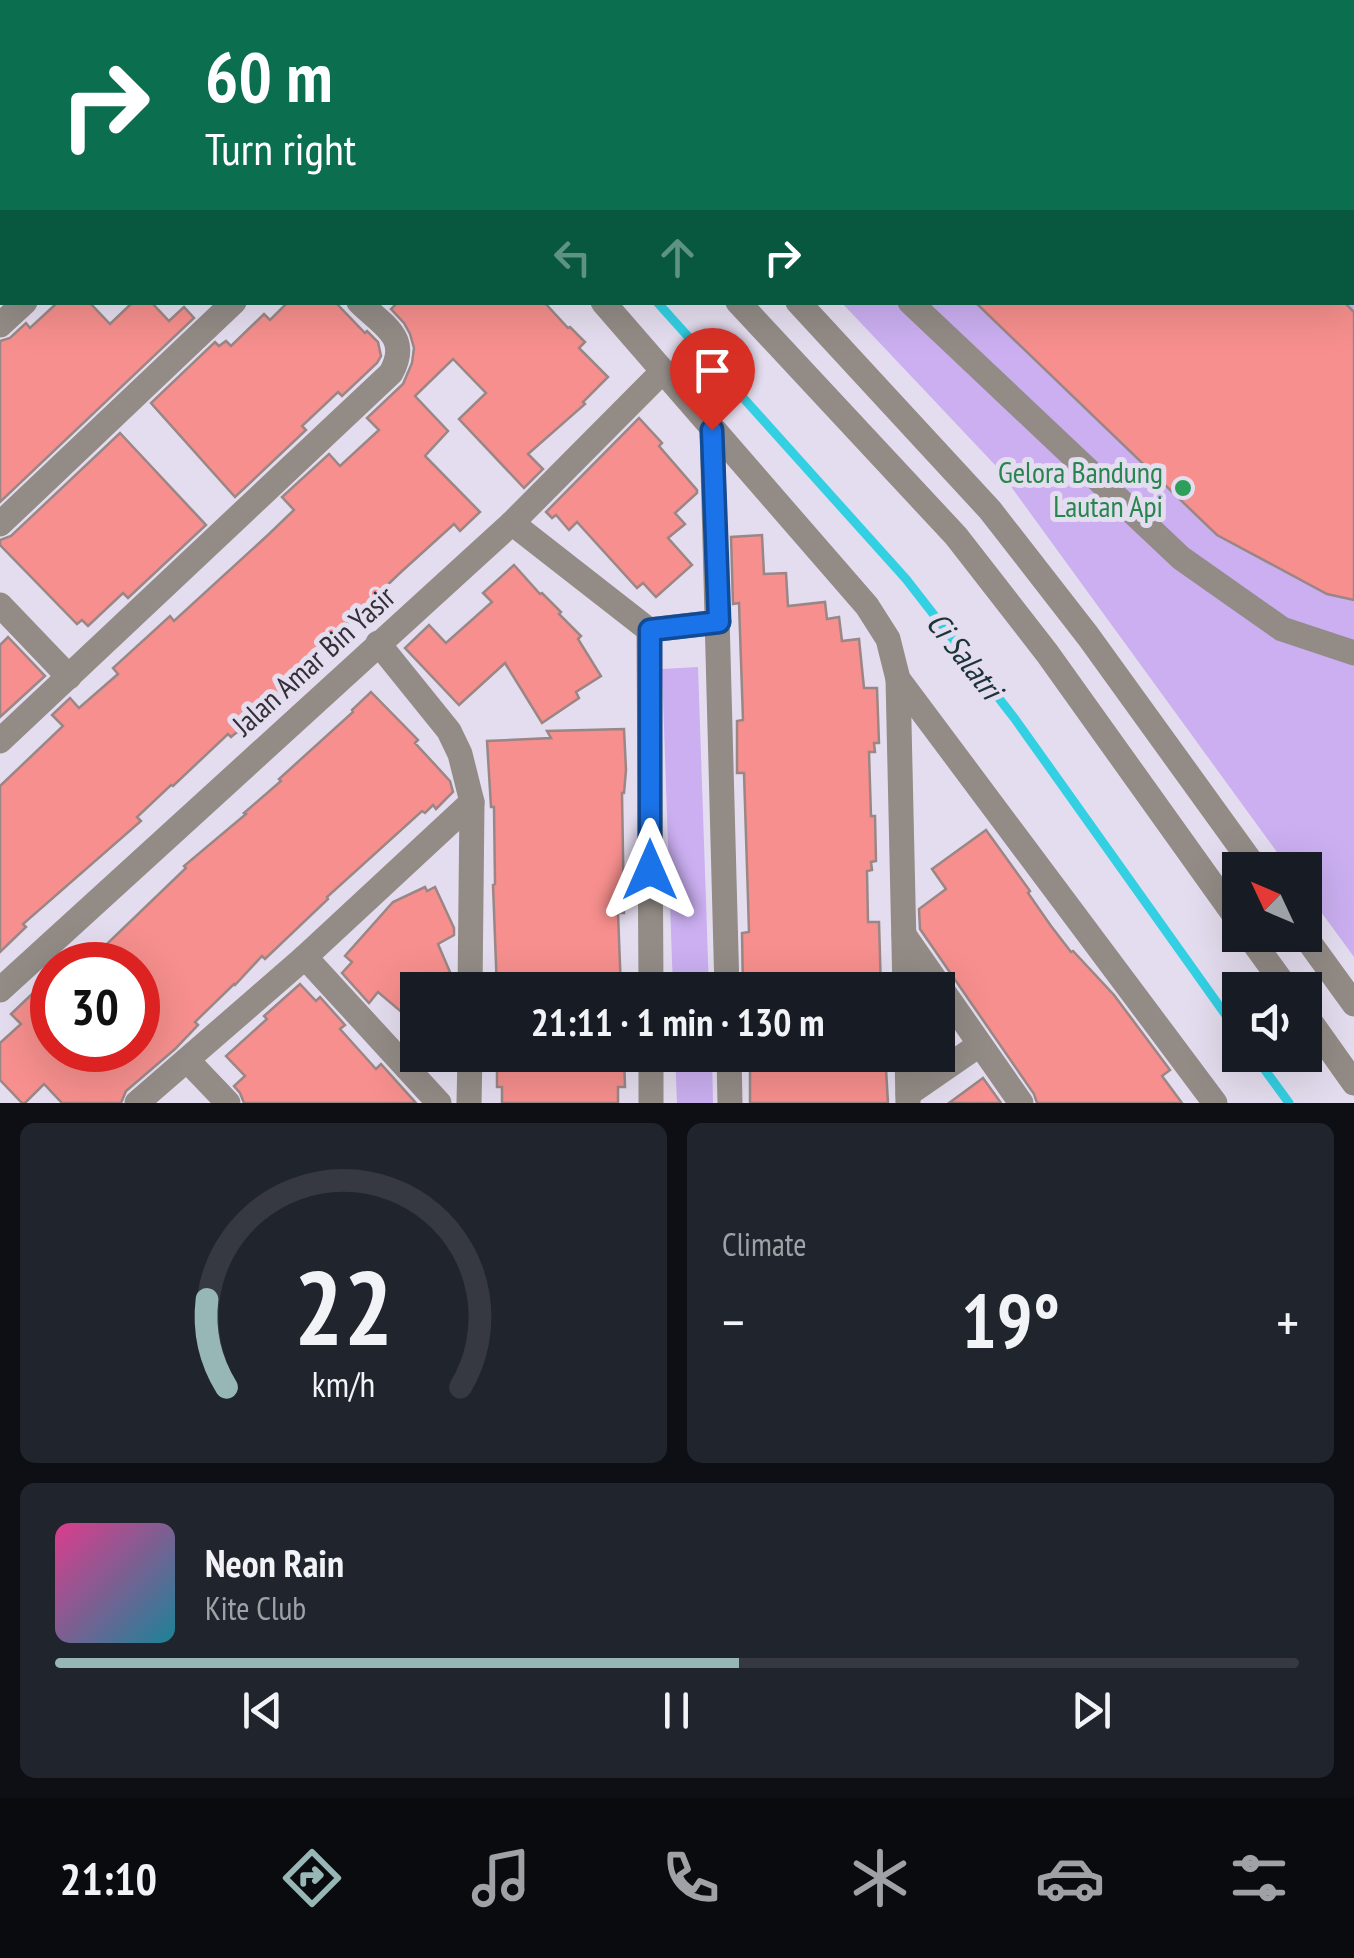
<!DOCTYPE html>
<html lang="en">
<head>
<meta charset="utf-8">
<style>
	:root { --surface:#171b24; --page:#20242c; --text:#f1f3f6; --muted:#9ea1a6; --line:#363941; --accent:#96b7b5 }
	body { margin:0; font-family:"PT Sans Narrow",sans-serif; background:var(--page); color:var(--text); height:100vh; display:flex; flex-direction:column; font-size:38px; white-space:nowrap }
	* { box-sizing:border-box; margin:0 }
	p { font-size:32px; color:var(--muted) }
	.icon { flex:none; width:55px; height:55px; fill:none; stroke:currentColor; stroke-width:2; stroke-linecap:round; stroke-linejoin:round }
	.map { position:relative; height:1103px; overflow:hidden }
	.side { display:flex; flex-direction:column; gap:20px; padding:20px; background:#0d0f14; flex:1 }
	.side>* { flex:none }
	.top-card { position:absolute; left:0px; top:0px; width:1355px; height:305px; box-shadow:0 10px 40px #0002; background:#0b6e4f; color:#fff; overflow:hidden }
	.needle { width:65px; rotate:314deg }
	.tools { position:absolute; left:1222px; top:852px; display:grid; gap:20px }
	.tools a { display:grid; place-items:center; width:100px; height:100px; border-radius:0px; background:var(--surface); box-shadow:0 10px 40px #0002; font-size:50px }
	.speed { position:absolute; left:30px; top:942px; display:flex; gap:20px; font-size:50px; font-weight:700; text-align:center }
	.speed>* { display:grid; place-content:center; width:130px; height:130px; border-radius:50%; background:var(--surface); box-shadow:0 10px 40px #0002; line-height:1 }
	.speed .limit { border:15px solid #d22; background:#fff; color:#111 }
	.pin { position:absolute; display:grid; place-items:center; width:85px; height:85px; color:#fff; margin:-102px -42px; border-radius:50% 50% 50% 0; rotate:-45deg; box-shadow:0 0 10px #0007 }
	.pin .icon { rotate:45deg }
	.me { position:absolute; width:110px; margin:-55px; rotate:0deg; stroke-linejoin:round; filter:drop-shadow(0 0 8px #0008) }
	.turn { display:flex; align-items:center; gap:35px; height:210px; padding:0 40px; font-size:45px }
	.turn .icon { width:130px; height:130px; stroke-width:2.5 }
	.turn b { display:block; font-size:70px; line-height:85px }
	.lanes { display:flex; align-items:center; height:95px; padding:0 40px; background:#0003; justify-content:center; gap:50px; direction:ltr }
	.lanes .off { opacity:.35 }
	.big { font-size:75px; font-weight:800; line-height:1.1 }
	.side .card { flex:1; display:flex; flex-direction:column; justify-content:center; gap:15px; min-width:0; padding:0 35px; border-radius:15px; background:var(--page) }
	.side .dial { align-items:center; gap:0 }
	.dial svg { height:260px; overflow:visible; fill:none; stroke:var(--line); stroke-width:7; stroke-linecap:round; text-anchor:middle }
	.dial text { fill:var(--text); stroke:none }
	.song { display:flex; align-items:center; gap:30px }
	.cover { width:120px; height:120px; border-radius:15px; background:linear-gradient(135deg,hsl(330 70% 55%),hsl(190 70% 35%)) }
	.played { height:10px; border-radius:5px; background:linear-gradient(90deg,var(--accent) 55%,var(--line) 55%) }
	.keys { display:flex; justify-content:space-around; direction:ltr }
	.heat { display:flex; justify-content:space-between; align-items:center; font-size:55px; direction:ltr }
	.side .tiles { flex:1; display:grid; gap:20px; grid-template-columns:1fr 1fr }
	.card:last-child { grid-column:span 2 }
	.trip { position:absolute; left:400px; top:972px; width:555px; height:100px; border-radius:0px; background:var(--surface); box-shadow:0 10px 40px #0002; font-weight:800; line-height:100px; text-align:center }
	.tabs { display:flex; height:160px; justify-content:space-around; align-items:center; background:#090b0e; color:var(--muted) }
	.tabs .icon { width:70px; height:70px }
	.tabs .current { color:var(--accent) }
	.tabs b { font-size:45px; color:var(--text) }
	.map>svg:first-child { display:block }
	.green { fill:#cbaff1 }
	.lines { fill:none; stroke-linecap:round; stroke-linejoin:round }
	.stream { stroke:#33cfe3; stroke-width:9 }
	.building { fill:#f68f8d; stroke:#9a8685; stroke-width:2.5 }
	.minor { stroke:#928b86; stroke-width:25 }
	.route-casing { stroke:#114b97; stroke-width:25 }
	.route { stroke:#1a73e8; stroke-width:18 }
	.leisure-dot { fill:#2e9e5b; stroke:#e4ddef; stroke-width:4 }
	.labels { text-anchor:middle; dominant-baseline:central; stroke-width:10; stroke-linejoin:round; paint-order:stroke }
	.leisure-label { font-size:30px; fill:#27864d; stroke:#e4ddef; text-anchor:end }
	.street-label { font-size:30px; fill:#322f36; stroke:#e4ddef }
	.water-label { font-size:32px; font-style:italic; fill:#1b3437; stroke:#e4ddef }
</style>
</head>
<body>
<div class="map">
<svg width="1354" height="1103" viewBox="0 0 1354 1103">
	<rect width="100%" height="100%" fill="#e4ddef"/>
	<!-- green -->
	<g class="green">
		<polygon points="744,0 1354,0 1354,957 1305,890 1305,870 1290,870 996,466 842,303 1352,302 1352,2 744,2"/>
		<polygon points="698,667 709,990 673,990 662,669"/>
		<polygon points="675,1055 712,1055 713,1103 677,1103"/>
	</g>
	<g class="lines">
		<!-- stream -->
		<g class="stream">
			<polyline points="381,0 383,2"/>
			<polyline points="657,302 906,579 1015,719 1240,1035"/>
			<polyline points="1254,1055 1289,1103"/>
		</g>
	</g>
	<!-- building -->
	<g class="building">
		<polygon points="58,302 89,302 110,324 133,302 151,302 169,321 184,307 194,318 0,502 0,341 10,338 26,323 30,328"/>
		<polygon points="288,302 335,302 365,333 367,331 378,342 381,356 377,363 342,396 338,392 302,426 306,430 235,497 151,403 215,342 219,346 226,341 231,346 264,314 270,320"/>
		<polygon points="398,302 544,302 568,328 570,327 585,342 579,348 608,377 583,402 585,404 528,454 543,469 524,488 459,419 486,393 453,359 415,396 448,431 425,456 480,512 460,531 454,524 401,572 296,672 301,677 258,715 260,718 241,735 237,732 231,737 228,734 173,786 171,785 137,817 141,821 23,924 26,927 0,952 0,786 63,726 52,715 70,698 79,708 118,674 113,668 170,616 174,621 269,534 294,510 282,497 329,454 340,466 379,430 367,418 403,384 412,363 414,348 410,334 404,323 391,309"/>
		<polygon points="975,302 1344,302 1354,312 1354,600 1327,594 1217,535"/>
		<polygon points="639,418 662,443 659,446 697,490 697,493 675,513 685,524 668,538 692,565 656,597 643,583 637,588 577,522 569,530 556,515 552,518 546,512"/>
		<polygon points="120,433 206,525 128,598 123,593 88,626 82,620 77,624 0,545 0,540 11,536"/>
		<polygon points="762,535 764,574 786,573 788,606 825,602 827,619 839,617 842,641 859,639 864,688 877,688 879,743 874,743 875,752 869,752 871,816 875,816 876,861 871,862 872,870 867,871 868,922 879,922 881,990 743,990 742,933 749,932 748,899 744,773 737,773 737,721 743,720 739,603 733,604 731,537"/>
		<polygon points="514,565 540,594 542,593 561,612 559,614 581,636 578,639 601,676 576,692 579,698 542,723 505,663 459,705 405,648 429,625 446,643 492,602 483,593"/>
		<polygon points="8,637 45,676 0,717 0,645"/>
		<polygon points="371,692 418,740 415,743 450,781 453,792 436,809 433,805 425,813 422,811 327,897 328,899 265,959 262,956 235,985 234,984 195,1022 198,1025 175,1049 126,1091 121,1103 62,1103 44,1084 25,1103 22,1103 0,1080 0,1043 21,1024 11,1014 52,975 52,1050 138,1050 138,965 85,965 186,868 184,866 246,814 244,813 281,781 279,779 353,712 352,710"/>
		<polygon points="624,729 626,770 624,793 622,793 624,913 618,913 621,990 497,990 493,885 495,884 494,807 491,807 487,741 551,738 547,731"/>
		<polygon points="986,830 1030,891 1028,893 1051,926 1071,952 1073,951 1114,995 1170,1070 1162,1076 1182,1103 1037,1103 1034,1094 920,929 919,909 946,889 932,869"/>
		<polygon points="425,887 427,891 435,887 454,928 454,935 438,944 450,972 418,986 418,1026 378,992 369,1003 342,973 352,962 345,956 393,902"/>
		<polygon points="300,984 316,1001 320,997 345,1025 340,1029 376,1069 381,1064 416,1103 244,1103 240,1093 234,1086 245,1076 226,1056 267,1019 264,1016"/>
		<polygon points="497,1055 624,1055 625,1087 618,1087 618,1103 502,1103 502,1087 497,1087"/>
		<polygon points="750,1055 879,1055 880,1069 886,1069 888,1103 750,1103"/>
		<polygon points="983,1078 1001,1103 949,1103"/>
	</g>
	<g class="lines">
		<!-- minor -->
		<g class="minor">
			<polyline points="40,0 42,2"/>
			<polyline points="340,0 343,2"/>
			<polyline points="456,0 458,2"/>
			<polyline points="517,0 519,2"/>
			<polyline points="620,0 620,2"/>
			<polyline points="700,0 700,2"/>
			<polyline points="758,0 758,2"/>
			<polyline points="19,2 22,0"/>
			<polyline points="198,2 200,0"/>
			<polyline points="0,22 2,20"/>
			<polyline points="0,69 2,69"/>
			<polyline points="603,302 867,606 888,639 898,679 1215,1103"/>
			<polyline points="738,302 956,536 1047,653 1240,923"/>
			<polyline points="798,302 990,510 1088,636 1257,870"/>
			<polyline points="910,302 1181,558 1282,629 1354,653"/>
			<polyline points="0,325 25,302"/>
			<polyline points="712,429 727,990"/>
			<polyline points="512,523 649,630 719,622"/>
			<polyline points="0,524 234,302"/>
			<polyline points="0,605 69,677"/>
			<polyline points="649,630 651,990"/>
			<polyline points="378,643 449,731 460,754 472,802 305,957 439,1103"/>
			<polyline points="898,679 905,990"/>
			<path d="M0,741L391,373C411,337 383,326 359,302"/>
			<polyline points="904,935 1021,1103"/>
			<polyline points="1248,935 1288,990"/>
			<polyline points="1304,935 1354,1004"/>
			<polyline points="0,990 512,523 663,371"/>
			<polyline points="470,990 472,802"/>
			<polyline points="1305,1014 1354,1083"/>
			<polyline points="651,1055 651,1103"/>
			<polyline points="729,1055 730,1103"/>
			<polyline points="907,1055 908,1103"/>
			<polyline points="187,1060 228,1103"/>
			<polyline points="908,1094 979,1045"/>
			<polyline points="137,1103 305,957"/>
			<polyline points="469,1103 470,1055"/>
		</g>
	</g>
	<g class="lines">
		<!-- route casing -->
		<g class="route-casing">
			<polyline id="route" points="650,870 650,630 719,622 712,430"/>
		</g>
		<!-- route -->
		<use href="#route" class="route"/>
	</g>
	<!-- markers -->
	<circle class="leisure-dot" cx="1183" cy="488" r="10"/>
	<g class="labels">
		<!-- leisure labels -->
		<g class="leisure-label">
			<text x="1163" y="471">Gelora Bandung<tspan x="1163" dy="34">Lautan Api</tspan></text>
		</g>
		<!-- street labels -->
		<g class="street-label">
			<text transform="translate(313 660) rotate(-42)">Jalan Amar Bin Yasir</text>
		</g>
		<!-- water labels -->
		<g class="water-label">
			<text transform="translate(965 655) rotate(52)">Ci Salatri</text>
		</g>
	</g>
</svg>
<div class="tools">
<a><svg class="needle" viewBox="-14 -14 28 28"><path d="M0-13l5 13h-10z" fill="#e53935"/><path d="M0 13l5-13h-10z" fill="#9ea1a6"/></svg></a>
<a><svg class="icon" aria-label="sound" viewBox="0 0 24 24"><path d="M4 9h4l5-4v14l-5-4H4zM17 9q2 3 0 6"/></svg></a>
</div>
<div class="speed"><div class="limit">30</div></div>
<div class="pin" style="left:712px;top:430px;background:#d93025"><svg class="icon" aria-label="arrive" viewBox="0 0 24 24"><path d="M6 21V4h12l-3 4 3 4H6"/></svg></div>
<svg class="me" style="left:650px;top:870px" viewBox="-20 -20 40 40"><path d="M0-17L14 15 0 8-14 15z" fill="#1a73e8" stroke="#fff" stroke-width="4"/></svg>
<div class="trip">21:11 · 1 min · 130 m</div>
<div class="top-card">
<div class="turn"><svg class="icon" aria-label="right" viewBox="0 0 24 24"><path d="M7 20v-9h11M14 6l5 5-5 5"/></svg><div><b>60 m</b>Turn right</div></div>
<div class="lanes"><svg class="icon off" aria-label="left" viewBox="0 0 24 24"><path d="M17 20v-9H6M10 6l-5 5 5 5"/></svg><svg class="icon off" aria-label="ahead" viewBox="0 0 24 24"><path d="M12 20V5M6 11l6-6 6 6"/></svg><svg class="icon" aria-label="right" viewBox="0 0 24 24"><path d="M7 20v-9h11M14 6l5 5-5 5"/></svg></div>
</div>
</div>
<section class="side">
<div class="tiles">
<div class="card dial"><svg viewBox="0 0 100 80">
<path d="M14 69A42 42 0 1 1 86 69"/>
<path d="M14 69A42 42 0 0 1 8 42" stroke="#96b7b5"/>
<text x="50" y="56" font-size="32" font-weight="700">22</text>
<text x="50" y="72" font-size="11">km/h</text>
</svg></div>
<div class="card"><p>Climate</p>
<div class="heat"><a>−</a><b class="big">19°</b><a>+</a></div>
</div>
<div class="card">
<div class="song"><i class="cover"></i><div><b>Neon Rain</b><p>Kite Club</p></div></div>
<div class="played"></div>
<div class="keys"><svg class="icon" aria-label="previous" viewBox="0 0 24 24"><path d="M18 5L8 12l10 7zM5 5v14"/></svg><svg class="icon" aria-label="pause" viewBox="0 0 24 24"><path d="M8 5v14M16 5v14"/></svg><svg class="icon" aria-label="next" viewBox="0 0 24 24"><path d="M6 5l10 7-10 7zM19 5v14"/></svg></div>
</div>
</div>
</section>
<nav class="tabs">
<b>21:10</b>
<svg class="icon current" aria-label="directions" viewBox="0 0 24 24"><path d="M12 3l9 9-9 9-9-9zM9 14v-3h6M13 9l2 2-2 2"/></svg>
<svg class="icon" aria-label="music" viewBox="0 0 24 24"><path d="M9 18V5l10-2v13"/><circle cx="6" cy="18" r="3"/><circle cx="16" cy="16" r="3"/></svg>
<svg class="icon" aria-label="phone" viewBox="0 0 24 24"><path d="M5 4h4l2 5-3 2q2 4 5 5l2-3 5 2v4C11 20 4 13 5 4z"/></svg>
<svg class="icon" aria-label="climate" viewBox="0 0 24 24"><path d="M12 3v18M4 7l16 10M4 17L20 7"/></svg>
<svg class="icon" aria-label="car" viewBox="0 0 24 24"><path d="M5 17H2v-5l4-1 3-4h7l3 4 3 1v5h-3M9 17h6M6 11h13"/><circle cx="7" cy="17" r="2"/><circle cx="17" cy="17" r="2"/></svg>
<svg class="icon" aria-label="filters" viewBox="0 0 24 24"><path d="M4 7h16M4 17h16"/><circle cx="9" cy="7" r="2"/><circle cx="15" cy="17" r="2"/></svg>
</nav>
</body>
</html>
